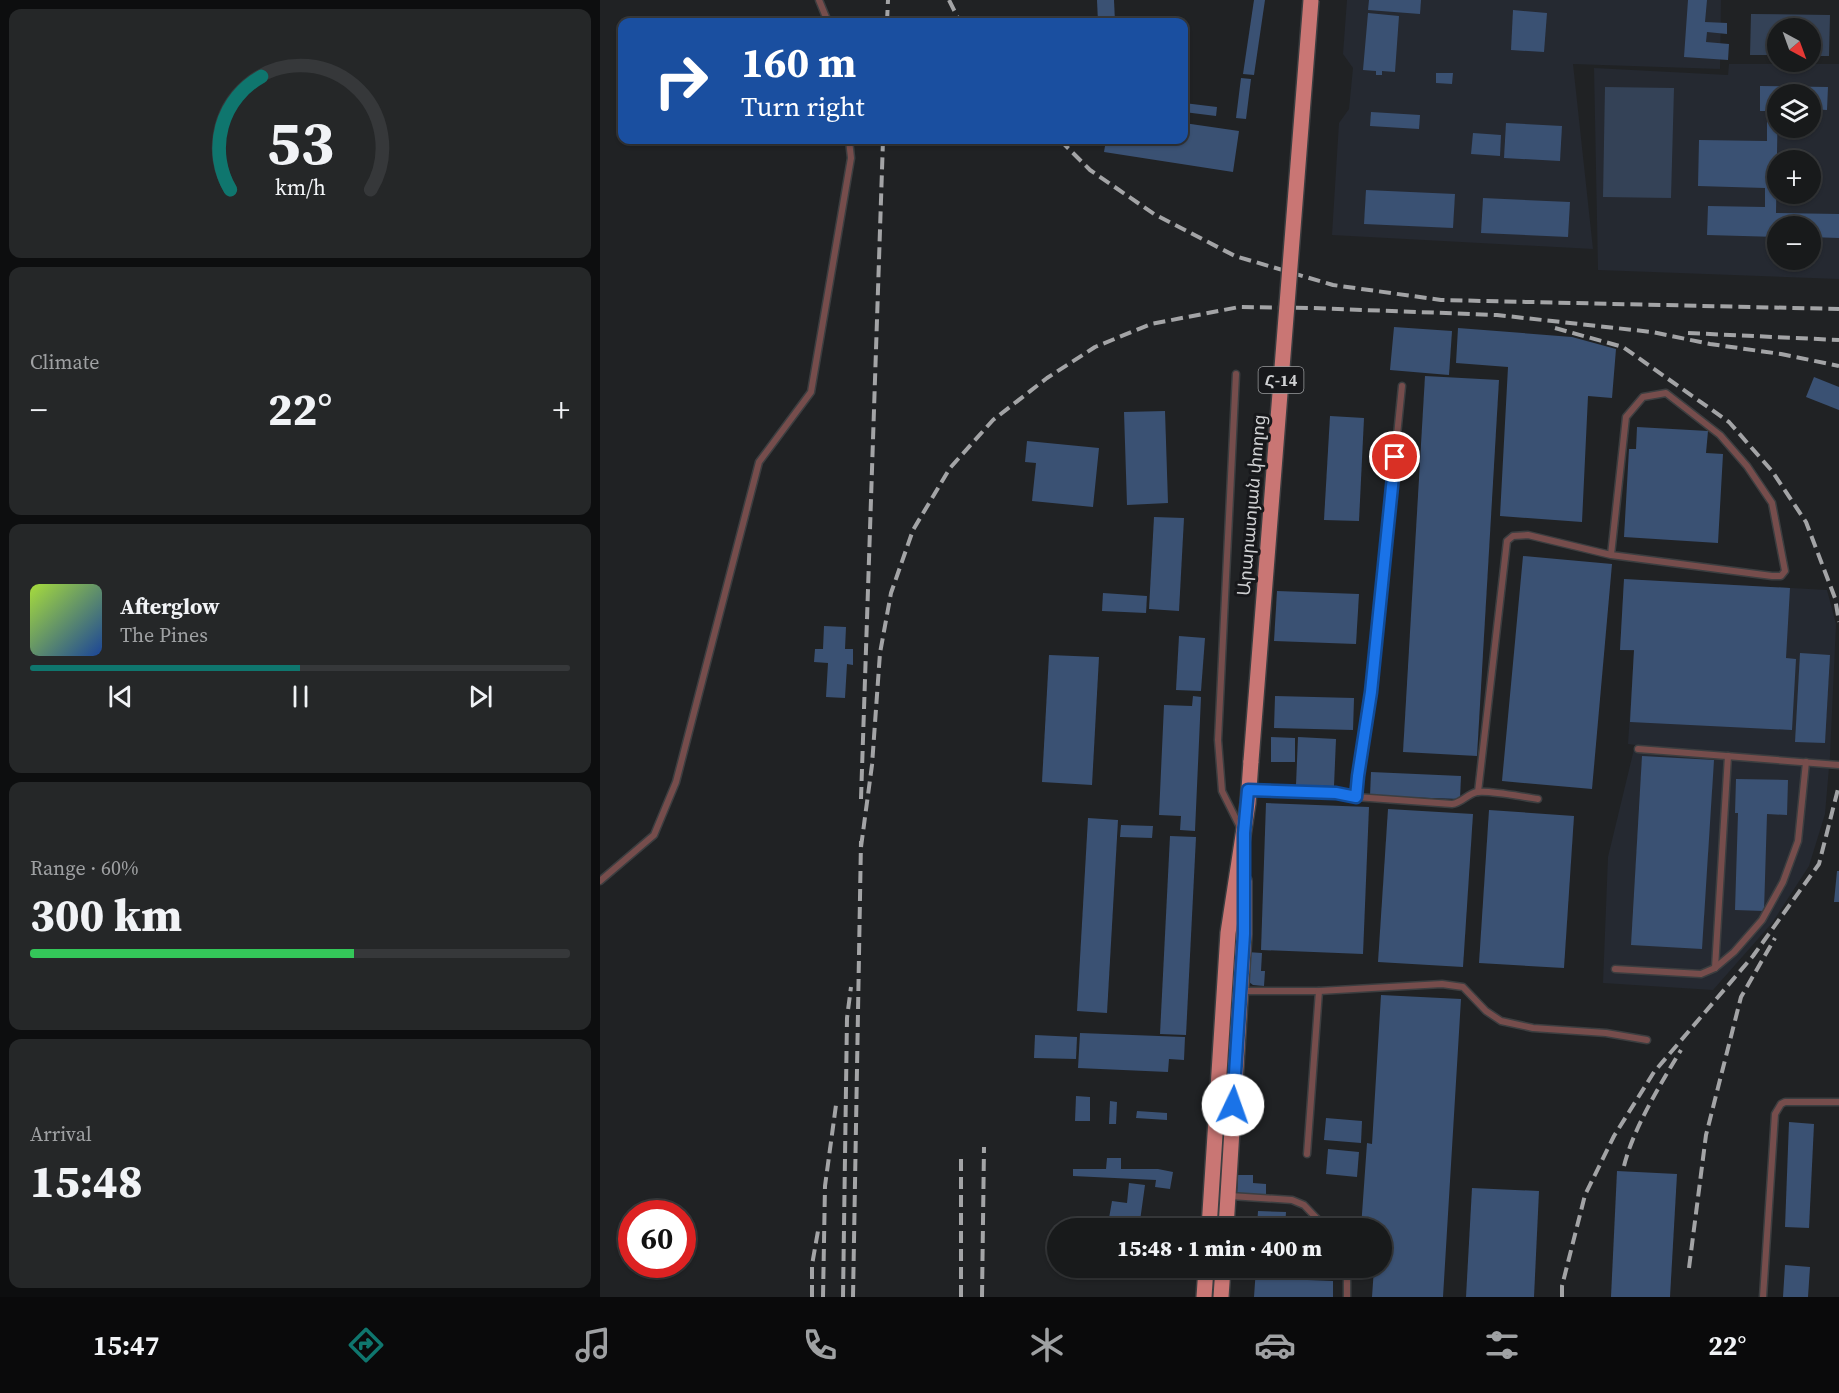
<!DOCTYPE html>
<html lang="en">
<head>
<meta charset="utf-8">
<style>
	:root { --surface:#181a1b; --page:#252728; --text:#f1f3f6; --muted:#9fa1a3; --line:#36383a; --accent:#0f766e }
	body { margin:0; font-family:"Source Serif 4","Noto Sans Armenian",serif; background:var(--page); color:var(--text); height:100vh; display:flex; flex-direction:column; font-size:22px; white-space:nowrap }
	* { box-sizing:border-box; margin:0 }
	p { font-size:20px; color:var(--muted) }
	.icon { flex:none; width:33px; height:33px; fill:none; stroke:currentColor; stroke-width:2; stroke-linecap:round; stroke-linejoin:round }
	.map { position:relative; flex:1; overflow:hidden }
	.drawer { display:flex; flex-direction:column; gap:9px; padding:9px; background:#0d0e0f; width:600px }
	.drawer>* { flex:none }
	.banner { position:absolute; left:18px; top:18px; width:570px; height:126px; border-radius:12px; box-shadow:0 2px 4px #0004,0 0 0 2px var(--line); background:#1a4fa0; color:#fff; overflow:hidden }
	.needle { width:39px; rotate:139deg }
	.tools { position:absolute; left:1167px; top:18px; display:grid; gap:12px }
	.tools a { display:grid; place-items:center; width:54px; height:54px; border-radius:50%; background:var(--surface); box-shadow:0 2px 4px #0004,0 0 0 2px var(--line); font-size:30px }
	.speed { position:absolute; left:18px; top:1200px; display:flex; gap:12px; font-size:30px; font-weight:700; text-align:center }
	.speed>* { display:grid; place-content:center; width:78px; height:78px; border-radius:50%; background:var(--surface); box-shadow:0 2px 4px #0004,0 0 0 2px var(--line); line-height:1 }
	.speed .limit { border:9px solid #d22; background:#fff; color:#111 }
	.pin { position:absolute; display:grid; place-items:center; width:51px; height:51px; color:#fff; margin:-26px; border:3px solid #fff; border-radius:50%; box-shadow:0 2px 6px #0007 }
	.me { position:absolute; width:66px; margin:-33px; rotate:3deg; stroke-linejoin:round; filter:drop-shadow(0 0 4px #0008) }
	.turn { display:flex; align-items:center; gap:21px; height:126px; padding:0 24px; font-size:27px }
	.turn .icon { width:78px; height:78px; stroke-width:2.5 }
	.turn b { display:block; font-size:42px; line-height:51px }
	.big { font-size:45px; font-weight:800; line-height:1.1 }
	.drawer .card { flex:1; display:flex; flex-direction:column; justify-content:center; gap:9px; min-width:0; padding:0 21px; border-radius:12px; background:var(--page) }
	.drawer .dial { align-items:center; gap:0 }
	.dial svg { height:156px; overflow:visible; fill:none; stroke:var(--line); stroke-width:7; stroke-linecap:round; text-anchor:middle }
	.dial text { fill:var(--text); stroke:none }
	.song { display:flex; align-items:center; gap:18px }
	.cover { width:72px; height:72px; border-radius:9px; background:linear-gradient(135deg,hsl(80 70% 55%),hsl(220 70% 35%)) }
	.played { height:6px; border-radius:3px; background:linear-gradient(90deg,var(--accent) 50%,var(--line) 50%) }
	.keys { display:flex; justify-content:space-around; direction:ltr }
	.heat { display:flex; justify-content:space-between; align-items:center; font-size:33px; direction:ltr }
	.charge { height:9px; border-radius:4px; background:linear-gradient(90deg,#34c759 60%,var(--line) 0) }
	.trip { position:absolute; left:447px; top:1218px; width:345px; height:60px; border-radius:30px; background:var(--surface); box-shadow:0 2px 4px #0004,0 0 0 2px var(--line); font-weight:800; line-height:60px; text-align:center }
	.menu { display:flex; height:96px; justify-content:space-around; align-items:center; background:#0a0a0b; color:var(--muted) }
	.menu .icon { width:42px; height:42px }
	.menu .current { color:var(--accent) }
	.menu b { font-size:27px; color:var(--text) }
	main { display:flex; flex:1; min-height:0 }
	.map>svg:first-child { display:block }
	.built { fill:#252931; fill-rule:evenodd }
	.green { fill:#344257 }
	.building { fill:#3a5173 }
	.lines { fill:none; stroke-linecap:round; stroke-linejoin:round }
	.lane-casing { stroke:#3c3e40; stroke-width:9 }
	.primary-casing { stroke:#3c3e40; stroke-width:18 }
	.lane { stroke:#764d4c; stroke-width:6 }
	.primary { stroke:#c97674; stroke-width:15 }
	.rail { stroke:#a3a4a6; stroke-width:4; stroke-dasharray:12 6; stroke-linecap:butt }
	.primary-bridge-casing { stroke:#3c3e40; stroke-width:18; stroke-linecap:butt }
	.primary-bridge { stroke:#c97674; stroke-width:15 }
	.route-casing { stroke:#114b97; stroke-width:15 }
	.route { stroke:#1a73e8; stroke-width:10 }
	.labels { text-anchor:middle; dominant-baseline:central; stroke-width:6; stroke-linejoin:round; paint-order:stroke }
	.shield { fill:#17181b; stroke:#989a9c; stroke-width:1.5 }
	.shield-label { font-size:16px; font-weight:bold; fill:#d0d1d3 }
	.street-label { font-size:18px; fill:#d0d1d3; stroke:#17181b }
</style>
</head>
<body>
<main>
<section class="drawer">
<div class="card dial"><svg viewBox="0 0 100 80">
<path d="M14 69A42 42 0 1 1 86 69"/>
<path d="M14 69A42 42 0 0 1 30 11" stroke="#0f766e"/>
<text x="50" y="56" font-size="32" font-weight="700">53</text>
<text x="50" y="72" font-size="11">km/h</text>
</svg></div>
<div class="card"><p>Climate</p>
<div class="heat"><a>−</a><b class="big">22°</b><a>+</a></div>
</div>
<div class="card">
<div class="song"><i class="cover"></i><div><b>Afterglow</b><p>The Pines</p></div></div>
<div class="played"></div>
<div class="keys"><svg class="icon" aria-label="previous" viewBox="0 0 24 24"><path d="M18 5L8 12l10 7zM5 5v14"/></svg><svg class="icon" aria-label="pause" viewBox="0 0 24 24"><path d="M8 5v14M16 5v14"/></svg><svg class="icon" aria-label="next" viewBox="0 0 24 24"><path d="M6 5l10 7-10 7zM19 5v14"/></svg></div>
</div>
<div class="card"><p>Range · 60%</p><b class="big">300 km</b><div class="charge"></div></div>
<div class="card"><p>Arrival</p><b class="big">15:48</b></div>
</section>
<div class="map">
<svg width="1239" height="1297" viewBox="0 0 1239 1297">
	<rect width="100%" height="100%" fill="#202224"/>
	<!-- built -->
	<g class="built">
		<polygon points="747,0 1121,0 1120,69 973,64 993,249 732,235 739,123 749,109 753,68 743,54"/>
		<path d="M1129,64H1239V279L998,270L994,68L1128,75ZM1178,94H1210V128H1178ZM1178,160H1210V194H1178ZM1178,226H1210V260H1178Z"/>
		<polygon points="1024,579 1227,590 1236,624 1230,756 1225,814 1209,866 1172,923 1113,990 1003,983 1008,857 1035,745 1028,744 1034,651 1020,650"/>
	</g>
	<!-- green -->
	<g class="green">
		<polygon points="1151,14 1230,15 1229,56 1211,56 1210,28 1178,28 1177,55 1150,55"/>
		<polygon points="1005,87 1074,88 1071,198 1003,197"/>
	</g>
	<!-- building -->
	<g class="building">
		<polygon points="497,0 514,0 515,22 498,22"/>
		<polygon points="654,0 665,0 654,75 643,74"/>
		<polygon points="769,0 821,0 820,14 768,10"/>
		<polygon points="1088,0 1107,0 1105,22 1127,23 1127,34 1107,32 1106,42 1129,44 1128,60 1084,57"/>
		<polygon points="913,10 947,13 944,52 911,50"/>
		<polygon points="768,13 799,16 795,72 782,71 782,75 776,75 776,71 763,70"/>
		<polygon points="836,73 853,73 852,84 836,83"/>
		<polygon points="641,78 651,79 646,119 636,118"/>
		<polygon points="1160,86 1228,87 1227,110 1210,109 1210,94 1178,94 1176,213 1239,214 1239,238 1210,237 1210,226 1178,226 1178,237 1107,235 1108,206 1165,207 1165,188 1098,186 1099,140 1167,141 1167,111 1160,111"/>
		<polygon points="584,103 617,107 616,116 584,112"/>
		<polygon points="771,112 820,115 819,129 770,126"/>
		<polygon points="584,123 639,131 633,172 504,152 506,140 584,140"/>
		<polygon points="906,123 962,126 960,161 904,158"/>
		<polygon points="873,133 901,135 900,156 871,154"/>
		<polygon points="766,190 855,194 853,228 764,224"/>
		<polygon points="883,198 970,202 968,237 881,233"/>
		<polygon points="794,327 852,331 849,375 790,370"/>
		<polygon points="858,328 972,337 1016,349 1012,398 988,396 982,522 900,516 908,367 856,363"/>
		<polygon points="825,376 899,380 877,756 803,752"/>
		<polygon points="1214,377 1239,387 1239,410 1206,397"/>
		<polygon points="565,411 568,503 527,505 524,412"/>
		<polygon points="730,416 764,418 759,521 724,520"/>
		<polygon points="1037,427 1108,431 1106,453 1123,454 1118,543 1024,537 1029,449 1036,449"/>
		<polygon points="427,441 499,448 493,507 432,501 436,463 425,462"/>
		<polygon points="554,517 584,518 579,611 549,609"/>
		<polygon points="923,556 1012,564 992,789 902,781"/>
		<polygon points="1024,579 1190,588 1186,658 1196,659 1192,730 1030,722 1034,650 1020,650"/>
		<polygon points="677,591 759,594 756,644 674,641"/>
		<polygon points="503,593 547,596 546,613 502,611"/>
		<polygon points="224,626 246,627 245,649 253,649 253,665 247,664 245,698 226,697 228,663 214,662 215,649 223,649"/>
		<polygon points="579,636 605,638 601,691 576,690"/>
		<polygon points="1200,653 1230,655 1225,743 1195,742"/>
		<polygon points="449,655 499,657 492,785 442,782"/>
		<polygon points="593,696 601,697 595,831 580,830 581,816 559,815 564,705 592,706"/>
		<polygon points="675,696 754,698 753,730 674,728"/>
		<polygon points="671,737 695,738 695,762 671,762"/>
		<polygon points="698,737 736,739 734,786 696,785"/>
		<polygon points="1042,756 1114,760 1102,949 1031,945"/>
		<polygon points="771,772 861,776 860,799 770,796"/>
		<polygon points="1136,779 1188,780 1187,815 1167,814 1164,911 1135,910 1138,813 1135,813"/>
		<polygon points="666,803 769,807 763,954 661,950"/>
		<polygon points="788,809 873,814 863,967 778,962"/>
		<polygon points="889,810 974,816 964,968 879,963"/>
		<polygon points="488,818 518,820 507,1013 477,1011"/>
		<polygon points="521,825 553,826 552,838 520,837"/>
		<polygon points="570,836 596,837 586,1035 560,1034"/>
		<polygon points="1237,871 1239,871 1239,902 1234,902"/>
		<polygon points="647,952 662,953 661,971 665,971 664,986 653,985 645,979"/>
		<polygon points="781,995 861,999 843,1297 772,1297 774,1268 782,1268 782,1228 761,1228 767,1143 772,1144"/>
		<polygon points="480,1033 585,1037 584,1060 569,1059 568,1072 478,1068"/>
		<polygon points="435,1035 477,1037 476,1059 434,1058"/>
		<polygon points="476,1096 490,1097 490,1121 475,1121"/>
		<polygon points="510,1101 517,1102 516,1124 509,1124"/>
		<polygon points="537,1111 567,1113 567,1120 536,1118"/>
		<polygon points="726,1118 762,1121 761,1143 724,1140"/>
		<polygon points="1189,1122 1214,1124 1209,1228 1185,1227"/>
		<polygon points="728,1149 759,1152 757,1177 726,1174"/>
		<polygon points="507,1158 521,1158 521,1169 558,1169 573,1172 570,1189 555,1187 556,1180 473,1176 473,1169 506,1169"/>
		<polygon points="1017,1171 1077,1174 1070,1297 1011,1297"/>
		<polygon points="638,1175 653,1175 653,1183 666,1184 666,1198 637,1197"/>
		<polygon points="529,1183 545,1185 539,1228 469,1228 470,1219 508,1224 512,1201 527,1203"/>
		<polygon points="872,1188 939,1191 934,1297 866,1297"/>
		<polygon points="658,1211 686,1212 685,1228 657,1228"/>
		<polygon points="1185,1265 1210,1267 1208,1297 1183,1297"/>
		<polygon points="656,1268 684,1268 683,1279 733,1281 733,1297 654,1297"/>
	</g>
	<g class="lines">
		<!-- lane casing -->
		<g class="lane-casing">
			<g id="lane">
				<polyline points="219,0 228,22"/>
				<polyline points="636,374 618,740 622,791 640,827"/>
				<polyline points="1038,749 1239,765"/>
				<polyline points="650,790 736,793 756,797 758,776 771,692 802,386"/>
				<polyline points="878,792 907,541 913,536 928,535 1011,555 1172,576 1181,576 1185,571 1172,503 1147,466 1120,435 1066,393 1043,397 1026,417 1011,555"/>
				<path d="M756,797L852,804C862,803 867,794 877,792C891,790 922,797 938,799"/>
				<polyline points="0,881 54,835 76,782 159,462 211,392 251,158 249,140"/>
				<polyline points="1115,968 1128,756"/>
				<polyline points="1015,969 1101,974 1115,968 1134,952 1162,920 1183,882 1198,841 1206,762"/>
				<polyline points="641,991 719,991 842,984 863,987 886,1011 901,1021 933,1028 1006,1033 1047,1040"/>
				<polyline points="707,1154 719,991"/>
				<polyline points="630,1196 692,1200 704,1205 726,1228"/>
				<polyline points="747,1268 747,1297"/>
				<polyline points="1163,1297 1175,1114 1181,1104 1185,1102 1239,1102"/>
			</g>
		</g>
		<!-- primary casing -->
		<g class="primary-casing">
			<g id="primary">
				<polyline points="609,1228 628,933 648,803 651,761"/>
				<polyline points="626,1228 644,934 644,881"/>
				<polyline points="604,1297 606,1268"/>
				<polyline points="621,1297 623,1268"/>
			</g>
		</g>
		<!-- lane -->
		<use href="#lane" class="lane"/>
		<!-- primary -->
		<use href="#primary" class="primary"/>
		<!-- rail -->
		<g class="rail">
			<polyline points="349,0 360,22"/>
			<polyline points="287,22 288,0"/>
			<polyline points="460,140 490,170 554,214 635,256 733,285 841,300 1239,309"/>
			<polyline points="955,328 1023,347 1129,422 1172,471 1206,522 1235,598 1239,622"/>
			<polyline points="1088,333 1239,340"/>
			<polyline points="261,799 283,140"/>
			<polyline points="261,847 272,765 280,653 291,593 313,530 350,468 393,420 447,378 495,347 551,324 639,307 711,308 897,315 1052,332 1110,344 1181,354 1239,366"/>
			<path d="M1024,1166C1033,1129 1061,1083 1081,1050"/>
			<polyline points="1089,1268 1106,1135 1141,997 1175,938"/>
			<polyline points="212,1297 212,1265 218,1231"/>
			<polyline points="223,1297 225,1186 236,1105"/>
			<polyline points="243,1297 247,1018 251,987"/>
			<polyline points="253,1297 261,841"/>
			<polyline points="361,1297 361,1159"/>
			<polyline points="382,1297 384,1147"/>
			<polyline points="962,1297 962,1286 985,1195 1014,1136 1054,1072 1153,956 1219,864 1239,785"/>
		</g>
		<!-- primary-bridge casing -->
		<g class="primary-bridge-casing">
			<polyline id="primary-bridge" points="651,761 711,0"/>
		</g>
		<!-- primary-bridge -->
		<use href="#primary-bridge" class="primary-bridge"/>
	</g>
	<g class="lines">
		<!-- route casing -->
		<g class="route-casing">
			<polyline id="route" points="633,1105 644,934 644,833 648,790 736,793 756,797 758,776 771,692 795,457"/>
		</g>
		<!-- route -->
		<use href="#route" class="route"/>
	</g>
	<g class="labels">
		<!-- shield labels -->
		<rect class="shield" x="658.5" y="367" width="45" height="26" rx="4.5"/>
		<g class="shield-label">
			<text x="681" y="380">Հ-14</text>
		</g>
		<!-- street labels -->
		<g class="street-label">
			<text transform="translate(651 505) rotate(-85)">Արարատյան փողոց</text>
		</g>
	</g>
</svg>
<div class="tools">
<a><svg class="needle" viewBox="-14 -14 28 28"><path d="M0-13l5 13h-10z" fill="#e53935"/><path d="M0 13l5-13h-10z" fill="#9fa1a3"/></svg></a>
<a><svg class="icon" aria-label="layers" viewBox="0 0 24 24"><path d="M12 4l9 5-9 5-9-5zM3 14l9 5 9-5"/></svg></a>
<a>+</a>
<a>−</a>
</div>
<div class="speed"><div class="limit">60</div></div>
<div class="pin" style="left:795px;top:457px;background:#d93025"><svg class="icon" aria-label="arrive" viewBox="0 0 24 24"><path d="M6 21V4h12l-3 4 3 4H6"/></svg></div>
<svg class="me" style="left:633px;top:1105px" viewBox="-20 -20 40 40"><circle r="19" fill="#fff"/><path d="M0-13L10 11 0 6-10 11z" fill="#1a73e8"/></svg>
<div class="trip">15:48 · 1 min · 400 m</div>
<div class="banner">
<div class="turn"><svg class="icon" aria-label="right" viewBox="0 0 24 24"><path d="M7 20v-9h11M14 6l5 5-5 5"/></svg><div><b>160 m</b>Turn right</div></div>
</div>
</div>
</main>
<nav class="menu">
<b>15:47</b>
<svg class="icon current" aria-label="directions" viewBox="0 0 24 24"><path d="M12 3l9 9-9 9-9-9zM9 14v-3h6M13 9l2 2-2 2"/></svg>
<svg class="icon" aria-label="music" viewBox="0 0 24 24"><path d="M9 18V5l10-2v13"/><circle cx="6" cy="18" r="3"/><circle cx="16" cy="16" r="3"/></svg>
<svg class="icon" aria-label="phone" viewBox="0 0 24 24"><path d="M5 4h4l2 5-3 2q2 4 5 5l2-3 5 2v4C11 20 4 13 5 4z"/></svg>
<svg class="icon" aria-label="climate" viewBox="0 0 24 24"><path d="M12 3v18M4 7l16 10M4 17L20 7"/></svg>
<svg class="icon" aria-label="car" viewBox="0 0 24 24"><path d="M5 17H2v-5l4-1 3-4h7l3 4 3 1v5h-3M9 17h6M6 11h13"/><circle cx="7" cy="17" r="2"/><circle cx="17" cy="17" r="2"/></svg>
<svg class="icon" aria-label="filters" viewBox="0 0 24 24"><path d="M4 7h16M4 17h16"/><circle cx="9" cy="7" r="2"/><circle cx="15" cy="17" r="2"/></svg>
<b>22°</b>
</nav>
</body>
</html>
